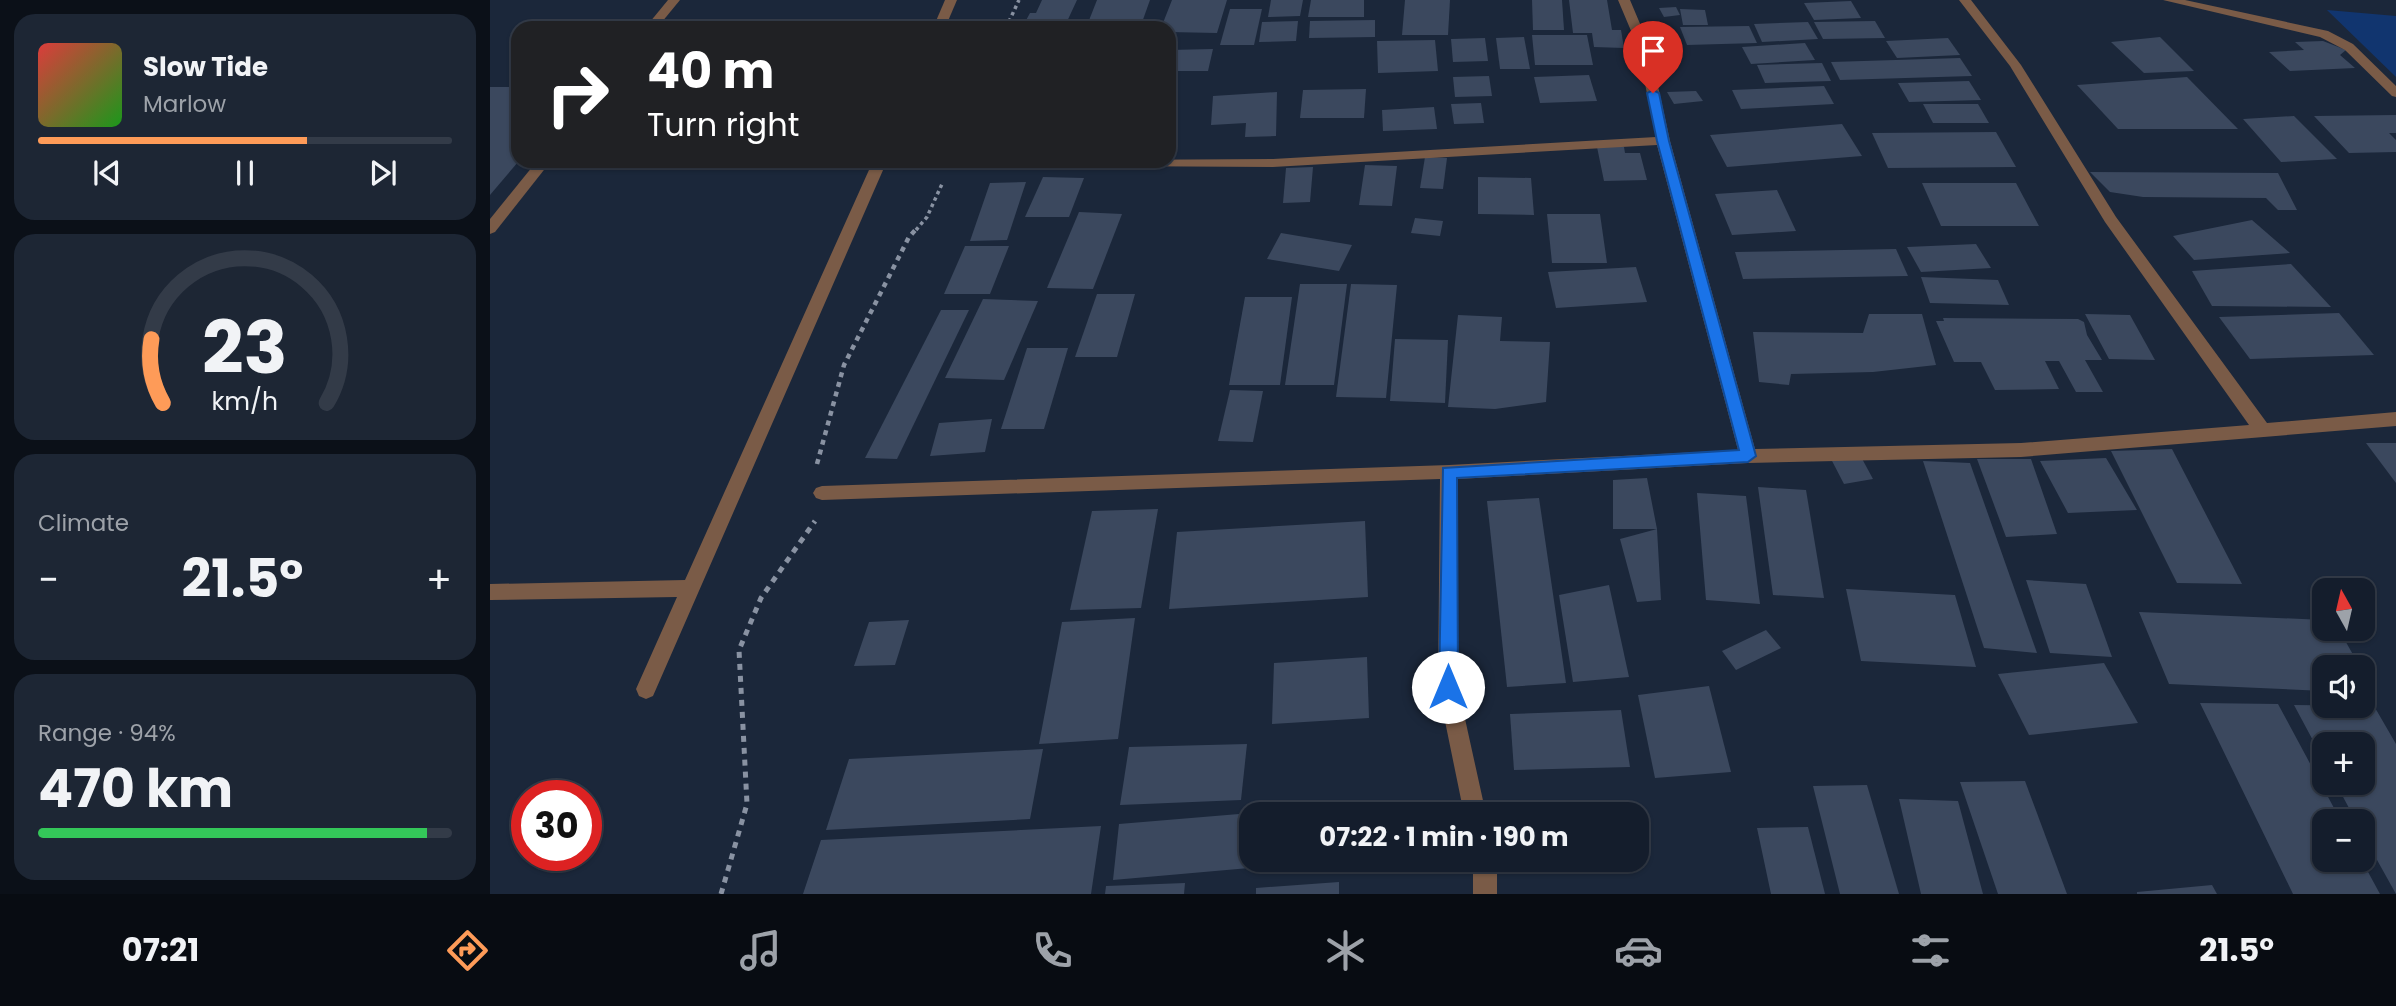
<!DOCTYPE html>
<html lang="en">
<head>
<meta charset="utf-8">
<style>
	:root { --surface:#141d2c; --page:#1d2634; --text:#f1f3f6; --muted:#9da2a9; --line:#333b48; --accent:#fe9b58 }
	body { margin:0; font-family:Poppins,sans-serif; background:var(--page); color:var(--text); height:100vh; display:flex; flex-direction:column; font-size:26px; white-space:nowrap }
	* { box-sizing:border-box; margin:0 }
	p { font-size:23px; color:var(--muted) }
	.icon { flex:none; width:38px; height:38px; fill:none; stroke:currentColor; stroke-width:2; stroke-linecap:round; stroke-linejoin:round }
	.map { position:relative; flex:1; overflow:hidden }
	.sheet { display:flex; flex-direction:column; gap:14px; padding:14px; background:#0b1018; width:490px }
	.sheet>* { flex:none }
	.guide { position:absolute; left:21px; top:21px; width:665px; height:147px; border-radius:21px; box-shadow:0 2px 5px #0004,0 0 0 2px var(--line); background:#202124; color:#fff; overflow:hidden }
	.needle { width:46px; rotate:352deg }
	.tools { position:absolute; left:1822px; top:578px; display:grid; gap:14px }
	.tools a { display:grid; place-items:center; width:63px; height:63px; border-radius:14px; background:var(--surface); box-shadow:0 2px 5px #0004,0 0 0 2px var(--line); font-size:35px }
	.speed { position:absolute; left:21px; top:780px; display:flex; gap:14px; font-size:35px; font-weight:700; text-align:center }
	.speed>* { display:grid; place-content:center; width:91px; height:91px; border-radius:50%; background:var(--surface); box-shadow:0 2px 5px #0004,0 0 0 2px var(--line); line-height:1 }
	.speed .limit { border:10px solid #d22; background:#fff; color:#111 }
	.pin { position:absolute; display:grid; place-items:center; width:60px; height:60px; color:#fff; margin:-72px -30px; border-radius:50% 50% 50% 0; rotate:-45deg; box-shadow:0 0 7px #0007 }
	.pin .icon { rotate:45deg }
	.me { position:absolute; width:77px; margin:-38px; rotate:0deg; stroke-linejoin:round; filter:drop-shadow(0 0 5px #0008) }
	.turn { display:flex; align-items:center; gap:24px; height:147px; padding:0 21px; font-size:32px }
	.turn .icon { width:91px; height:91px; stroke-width:2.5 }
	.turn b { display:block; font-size:49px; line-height:60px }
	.big { font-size:52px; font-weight:700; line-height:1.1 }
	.sheet .card { flex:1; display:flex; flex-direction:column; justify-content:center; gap:10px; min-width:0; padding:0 24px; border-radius:21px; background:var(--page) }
	.sheet .dial { align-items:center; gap:0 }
	.dial svg { height:182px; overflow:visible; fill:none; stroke:var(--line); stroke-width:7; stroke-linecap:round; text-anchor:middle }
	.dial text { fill:var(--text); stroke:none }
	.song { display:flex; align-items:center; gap:21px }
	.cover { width:84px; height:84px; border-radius:10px; background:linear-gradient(135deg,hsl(0 70% 55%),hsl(120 70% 35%)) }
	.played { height:7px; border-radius:4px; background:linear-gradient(90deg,var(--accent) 65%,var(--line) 65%) }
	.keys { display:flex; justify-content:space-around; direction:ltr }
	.heat { display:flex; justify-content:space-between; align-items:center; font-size:38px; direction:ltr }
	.charge { height:10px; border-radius:5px; background:linear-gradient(90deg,#34c759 94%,var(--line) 0) }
	.trip { position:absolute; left:749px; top:802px; width:410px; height:70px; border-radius:21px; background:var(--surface); box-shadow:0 2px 5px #0004,0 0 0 2px var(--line); font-weight:700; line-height:70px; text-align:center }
	.tab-bar { display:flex; height:112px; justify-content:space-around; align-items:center; background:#080c12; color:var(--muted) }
	.tab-bar .icon { width:49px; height:49px }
	.tab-bar .current { color:var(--accent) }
	.tab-bar b { font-size:32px; color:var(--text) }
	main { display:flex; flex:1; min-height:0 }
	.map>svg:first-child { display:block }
	.green { fill:#11356f }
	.building { fill:#3b485e }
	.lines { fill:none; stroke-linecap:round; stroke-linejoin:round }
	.path-far2 { stroke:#8992a2; stroke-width:3.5; stroke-dasharray:3.5 3.5; stroke-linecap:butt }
	.path-far1 { stroke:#8992a2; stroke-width:4.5; stroke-dasharray:5 5; stroke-linecap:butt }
	.path { stroke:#8992a2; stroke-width:5; stroke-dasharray:6 6; stroke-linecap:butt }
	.lane { fill:#7a5b47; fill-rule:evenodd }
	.street { fill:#7a5b47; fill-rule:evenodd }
	.route { fill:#1a73e8; stroke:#114b97; stroke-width:2 }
</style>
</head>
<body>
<main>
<section class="sheet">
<div class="card">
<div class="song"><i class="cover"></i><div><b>Slow Tide</b><p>Marlow</p></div></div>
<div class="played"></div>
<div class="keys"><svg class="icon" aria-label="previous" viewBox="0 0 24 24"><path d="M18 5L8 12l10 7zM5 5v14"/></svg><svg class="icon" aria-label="pause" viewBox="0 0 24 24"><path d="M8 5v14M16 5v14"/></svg><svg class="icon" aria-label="next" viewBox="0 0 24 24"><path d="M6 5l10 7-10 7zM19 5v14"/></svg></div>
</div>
<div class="card dial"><svg viewBox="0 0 100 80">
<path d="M14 69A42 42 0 1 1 86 69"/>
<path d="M14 69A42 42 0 0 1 9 41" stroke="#fe9b58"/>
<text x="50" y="56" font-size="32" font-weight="700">23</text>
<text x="50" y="72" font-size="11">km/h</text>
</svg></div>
<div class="card"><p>Climate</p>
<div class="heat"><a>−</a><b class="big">21.5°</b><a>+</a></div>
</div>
<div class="card"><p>Range · 94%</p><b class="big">470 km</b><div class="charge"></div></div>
</section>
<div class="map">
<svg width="1906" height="894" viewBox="0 0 1906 894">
	<rect width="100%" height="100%" fill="#1b273a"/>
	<!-- green -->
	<polygon class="green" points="1837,10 1906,16 1906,77"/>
	<!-- building -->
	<g class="building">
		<polygon points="552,0 587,0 574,28 539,28 540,25 534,24 540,13 546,13"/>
		<polygon points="607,0 660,0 650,28 596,28"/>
		<polygon points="682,0 737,0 727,33 679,32 679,28 671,28"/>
		<polygon points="781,0 813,0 810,16 778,17"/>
		<polygon points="821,0 874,0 874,17 818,17"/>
		<polygon points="915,0 960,0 958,35 912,35"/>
		<polygon points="1042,0 1072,0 1074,30 1043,30"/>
		<polygon points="1079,0 1117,0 1122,30 1131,30 1134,48 1104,47 1102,33 1083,33"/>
		<polygon points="1361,1 1371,18 1324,20 1314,3"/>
		<polygon points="1186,7 1190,15 1174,17 1169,8"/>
		<polygon points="740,9 772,9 764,45 730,45"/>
		<polygon points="1190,9 1215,10 1218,25 1193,25"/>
		<polygon points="885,20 885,37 819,38 820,21"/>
		<polygon points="808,21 806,41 769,42 772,22"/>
		<polygon points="1385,21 1395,38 1333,39 1324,22"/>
		<polygon points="1318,22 1328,39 1272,42 1264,24"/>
		<polygon points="1259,26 1267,43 1197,45 1190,27"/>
		<polygon points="1042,35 1097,35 1103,65 1045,65"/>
		<polygon points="1034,37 1040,69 1010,69 1006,38"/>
		<polygon points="1670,37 1704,71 1654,73 1621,42"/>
		<polygon points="995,38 998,61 963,62 961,39"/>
		<polygon points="1458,38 1470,55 1407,58 1396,41"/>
		<polygon points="945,40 948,71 888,73 887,41"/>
		<polygon points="1833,41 1856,50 1850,55 1865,68 1800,71 1779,52 1814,50 1805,42"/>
		<polygon points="1315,43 1325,60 1261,64 1252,47"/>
		<polygon points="723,49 718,71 679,71 679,50"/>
		<polygon points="1470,58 1482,76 1350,80 1341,62"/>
		<polygon points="1332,63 1341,81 1275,83 1267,65"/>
		<polygon points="1099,75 1107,101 1050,103 1044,77"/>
		<polygon points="999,76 1002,96 965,97 963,77"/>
		<polygon points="1697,77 1748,129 1628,129 1587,85"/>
		<polygon points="1479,81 1491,100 1419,102 1408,83"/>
		<polygon points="1334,86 1344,104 1251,109 1242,90"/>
		<polygon points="0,87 28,87 28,162 0,195"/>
		<polygon points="876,89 874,118 810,118 813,90"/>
		<polygon points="1206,91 1213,101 1184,104 1177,92"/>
		<polygon points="787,92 786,136 755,137 756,123 721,125 723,96"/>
		<polygon points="991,103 994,123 964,124 961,104"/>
		<polygon points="1433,104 1488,104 1499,123 1443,123"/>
		<polygon points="944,107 947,129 893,131 892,110"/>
		<polygon points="1906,115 1906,133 1899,133 1906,140 1906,152 1859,153 1824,116"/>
		<polygon points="1804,116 1847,159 1791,162 1753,119"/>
		<polygon points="1352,124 1372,156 1237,167 1220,135"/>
		<polygon points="1506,132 1526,167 1398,168 1382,133"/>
		<polygon points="1107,147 1134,147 1135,153 1150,153 1157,180 1114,181"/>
		<polygon points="935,157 957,158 953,189 930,188"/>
		<polygon points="875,165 907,166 902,206 869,205"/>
		<polygon points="823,167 820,202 793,203 796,168"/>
		<polygon points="1600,172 1788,173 1807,210 1788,210 1776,198 1653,197 1620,192"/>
		<polygon points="553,177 594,178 579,217 535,217"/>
		<polygon points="988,177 1041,178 1044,215 988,214"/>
		<polygon points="536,182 517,240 480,241 500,183"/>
		<polygon points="1432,183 1526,183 1549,226 1451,226"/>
		<polygon points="1287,190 1306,231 1242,235 1225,194"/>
		<polygon points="589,212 632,214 603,289 557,288"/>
		<polygon points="1057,214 1110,214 1117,263 1062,263"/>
		<polygon points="925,218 953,221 950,236 921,233"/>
		<polygon points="1762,220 1800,253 1704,260 1683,236"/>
		<polygon points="791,233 862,245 849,271 777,259"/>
		<polygon points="1486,244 1501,268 1431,272 1417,247"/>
		<polygon points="475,246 519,246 500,294 454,294"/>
		<polygon points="1406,249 1418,276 1253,279 1245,252"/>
		<polygon points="1801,264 1841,307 1722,306 1702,271"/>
		<polygon points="1146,267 1157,302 1066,308 1058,272"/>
		<polygon points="1431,277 1508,280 1519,305 1440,303"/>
		<polygon points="810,284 857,284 844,385 795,385"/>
		<polygon points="861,284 907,285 896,398 846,397"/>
		<polygon points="607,294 645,294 627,357 585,357"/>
		<polygon points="755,297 802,297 790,385 739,385"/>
		<polygon points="493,299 548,301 514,380 455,378"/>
		<polygon points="451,310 479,310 407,459 375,458"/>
		<polygon points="1849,313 1884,355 1760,359 1729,317"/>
		<polygon points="1379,314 1432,314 1446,365 1383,372 1301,374 1299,385 1269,382 1263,332 1373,333"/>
		<polygon points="1595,314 1640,315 1665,360 1619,359"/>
		<polygon points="968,315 1012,317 1010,341 1060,342 1056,402 1005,409 958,407"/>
		<polygon points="1453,318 1588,319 1594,322 1597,335 1612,360 1595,360 1613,392 1586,392 1569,361 1555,361 1569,389 1505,390 1491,362 1464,362 1446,321 1454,321"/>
		<polygon points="905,339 958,340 955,403 900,401"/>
		<polygon points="537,348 578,348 554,429 511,429"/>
		<polygon points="740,390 773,391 763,442 728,441"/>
		<polygon points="502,419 495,452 440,456 449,423"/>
		<polygon points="1876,443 1906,443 1906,483"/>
		<polygon points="1682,449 1752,584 1687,583 1621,451"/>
		<polygon points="1370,455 1383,479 1354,484 1341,459"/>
		<polygon points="1616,458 1647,510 1578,513 1550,461"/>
		<polygon points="1487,459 1541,459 1567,534 1516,537"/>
		<polygon points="1433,461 1480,463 1547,653 1494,648"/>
		<polygon points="1157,478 1167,529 1171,600 1147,602 1130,539 1167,529 1123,529 1123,480"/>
		<polygon points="1268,487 1316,490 1334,598 1283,595"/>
		<polygon points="1207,493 1256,496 1270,604 1216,600"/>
		<polygon points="1049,498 1076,683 1017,687 997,501"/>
		<polygon points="668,509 651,608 580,610 602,511"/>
		<polygon points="875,521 878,597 679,609 687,532"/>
		<polygon points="1536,580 1596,584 1622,657 1560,653"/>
		<polygon points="1119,585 1139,677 1083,682 1069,595"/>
		<polygon points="1356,589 1465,595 1486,667 1371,661"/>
		<polygon points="1649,612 1834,620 1834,628 1848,628 1870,667 1834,667 1834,691 1679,684"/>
		<polygon points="645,618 628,739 549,744 572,622"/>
		<polygon points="419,620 405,665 364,666 379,622"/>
		<polygon points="1276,630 1291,648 1246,670 1232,651"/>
		<polygon points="877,657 879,718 782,724 784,663"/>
		<polygon points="1614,663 1648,723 1539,735 1508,674"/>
		<polygon points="1872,672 1885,694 1872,693"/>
		<polygon points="1219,686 1241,772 1165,778 1148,695"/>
		<polygon points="1710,703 1788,704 1851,821 1834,821 1834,859 1871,859 1890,894 1803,894"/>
		<polygon points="1804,705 1884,706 1906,744 1906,894 1872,833 1872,821 1866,821 1845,782 1872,782 1872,744 1834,744 1834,761"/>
		<polygon points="1131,710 1140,767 1024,770 1020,714"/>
		<polygon points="757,744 751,800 630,805 639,747"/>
		<polygon points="553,749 540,819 336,830 359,759"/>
		<polygon points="1535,781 1577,894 1508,894 1470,782"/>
		<polygon points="1377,785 1409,894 1350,894 1323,786"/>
		<polygon points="1409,799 1468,801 1493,894 1431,894"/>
		<polygon points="835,806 835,814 773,814 773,812"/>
		<polygon points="761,813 761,859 839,861 623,880 629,824"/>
		<polygon points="611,826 601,894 313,894 331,840"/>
		<polygon points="1318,827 1335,894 1281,894 1267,828"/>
		<polygon points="849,882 849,894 766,894 766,888"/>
		<polygon points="695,883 694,894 615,894 616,886"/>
		<polygon points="1722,885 1727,894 1647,894 1647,892"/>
	</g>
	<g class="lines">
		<!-- path-far2 -->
		<g class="path-far2">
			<polyline points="516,28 529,0"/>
			<polyline points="426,230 437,217 452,184"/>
		</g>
		<!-- path-far1 -->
		<polyline class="path-far1" points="327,464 354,365 419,237 427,228"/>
		<!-- path -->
		<polyline class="path" points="231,894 257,804 249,650 271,598 325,521"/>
		<!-- lane -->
		<g class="lane">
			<polygon points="178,0 190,0 167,28 155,28"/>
			<polygon points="455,0 467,0 455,28 443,28"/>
			<polygon points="47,161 61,161 5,232 0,234 0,219"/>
			<polygon points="383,161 397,161 163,696 156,699 149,696 146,689 187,597 0,600 0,584 195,580"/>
		</g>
		<!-- street -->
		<g class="street">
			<polygon points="1128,0 1140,0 1159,45 1180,141 1265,449 1531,443 1759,425 1615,222 1520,66 1469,0 1481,0 1531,65 1626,217 1777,423 1906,412 1906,426 1531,457 1258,463 968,479 968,687 996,814 974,814 948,687 950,479 332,500 326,498 323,493 326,488 332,486 959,465 1248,450 1167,145 783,167 463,165 456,161 783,159 1166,137 1147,45"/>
			<polygon points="1673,0 1695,0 1838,31 1863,44 1906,86 1906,97 1902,96 1855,50 1830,37"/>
			<rect x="983" y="859" width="24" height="35"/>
		</g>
	</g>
	<!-- route -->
	<polygon class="route" points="1163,90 1169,93 1179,141 1266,456 1258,462 967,478 968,687 965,693 958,696 952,693 949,687 953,468 1249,450 1167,141 1157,93"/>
</svg>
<div class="tools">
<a><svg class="needle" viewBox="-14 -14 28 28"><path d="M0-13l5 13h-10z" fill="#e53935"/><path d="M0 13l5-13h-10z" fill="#9da2a9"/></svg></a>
<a><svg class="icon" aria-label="sound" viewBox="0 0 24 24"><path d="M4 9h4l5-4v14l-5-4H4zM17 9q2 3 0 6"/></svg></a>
<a>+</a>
<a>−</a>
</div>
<div class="speed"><div class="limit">30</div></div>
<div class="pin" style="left:1163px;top:93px;background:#d93025"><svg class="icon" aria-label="arrive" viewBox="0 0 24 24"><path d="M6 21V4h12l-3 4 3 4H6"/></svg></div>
<svg class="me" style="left:958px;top:687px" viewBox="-20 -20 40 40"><circle r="19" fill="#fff"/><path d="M0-13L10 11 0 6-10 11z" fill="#1a73e8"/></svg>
<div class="trip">07:22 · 1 min · 190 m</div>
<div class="guide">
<div class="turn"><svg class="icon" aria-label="right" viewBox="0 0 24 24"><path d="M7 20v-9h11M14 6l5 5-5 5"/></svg><div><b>40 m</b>Turn right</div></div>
</div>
</div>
</main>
<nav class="tab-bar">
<b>07:21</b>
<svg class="icon current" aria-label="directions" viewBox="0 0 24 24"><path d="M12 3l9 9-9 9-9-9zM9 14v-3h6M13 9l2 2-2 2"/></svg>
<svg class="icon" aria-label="music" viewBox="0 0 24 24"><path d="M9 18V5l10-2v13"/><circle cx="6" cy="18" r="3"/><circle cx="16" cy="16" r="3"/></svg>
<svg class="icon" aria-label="phone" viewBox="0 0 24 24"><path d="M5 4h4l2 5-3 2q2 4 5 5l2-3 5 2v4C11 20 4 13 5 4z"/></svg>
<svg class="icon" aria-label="climate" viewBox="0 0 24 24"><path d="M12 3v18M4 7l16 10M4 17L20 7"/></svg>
<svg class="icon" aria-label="car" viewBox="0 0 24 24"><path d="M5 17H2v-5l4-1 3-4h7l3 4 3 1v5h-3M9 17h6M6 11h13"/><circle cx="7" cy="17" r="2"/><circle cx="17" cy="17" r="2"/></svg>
<svg class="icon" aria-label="filters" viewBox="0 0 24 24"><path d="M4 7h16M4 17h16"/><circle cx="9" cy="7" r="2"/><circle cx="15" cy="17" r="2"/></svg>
<b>21.5°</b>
</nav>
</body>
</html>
